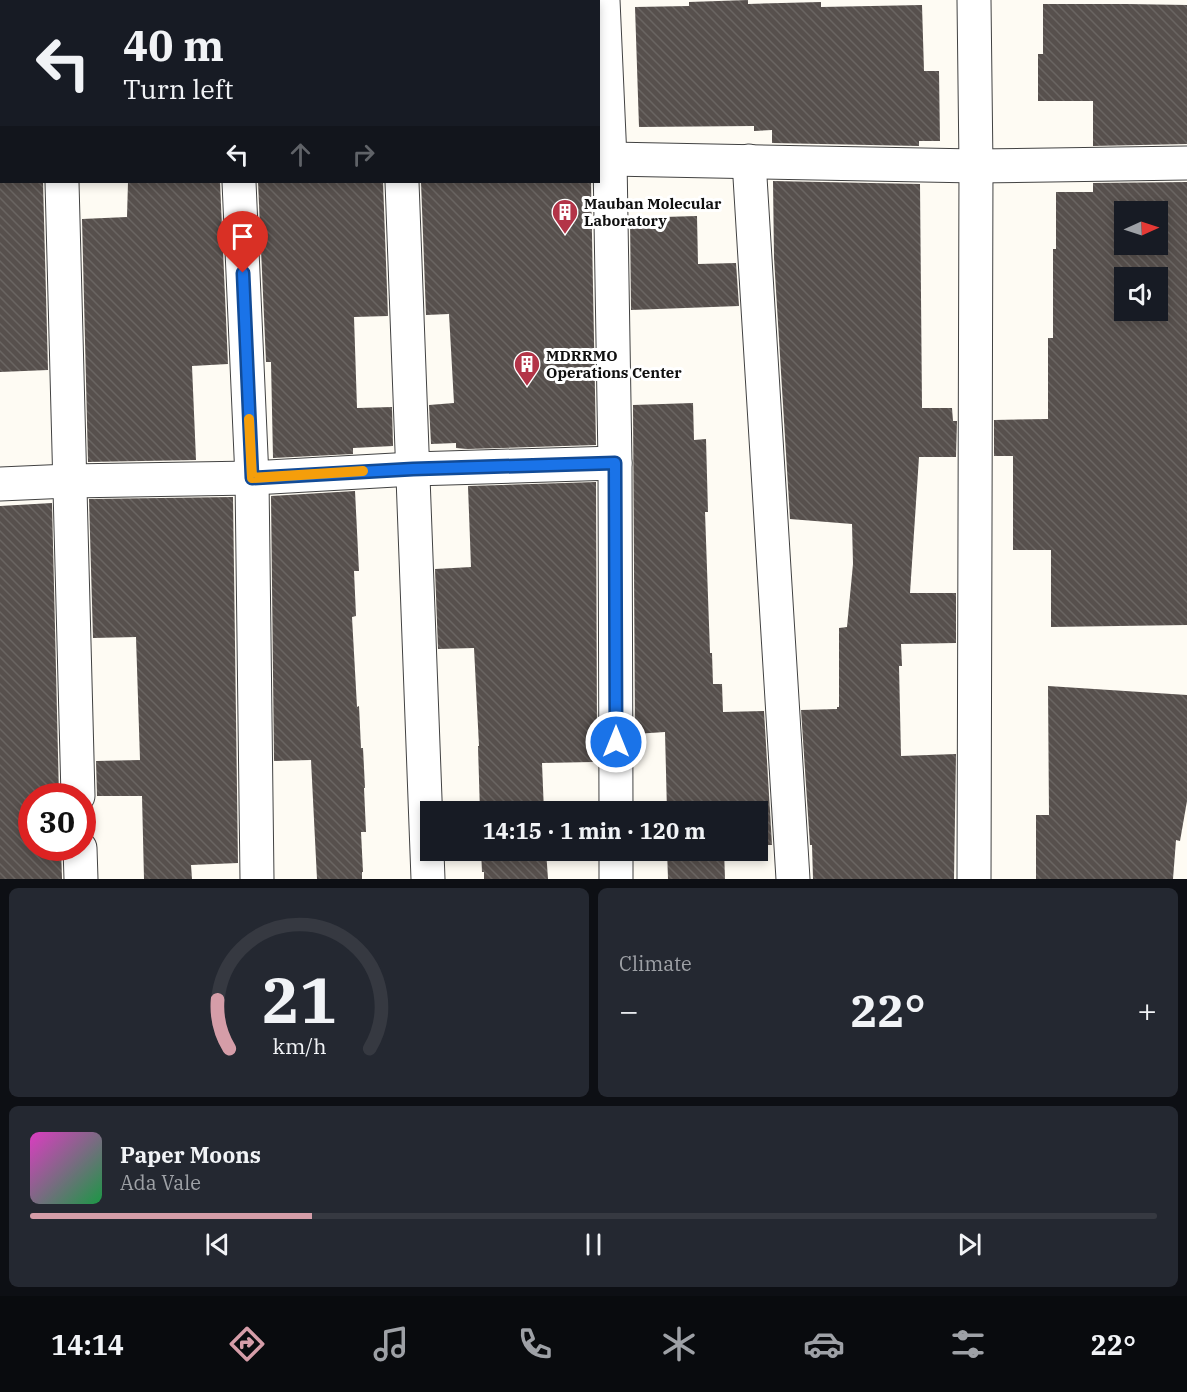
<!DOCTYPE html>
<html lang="en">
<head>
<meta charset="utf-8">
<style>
	:root { --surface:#171b24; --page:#242831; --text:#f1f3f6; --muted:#9ea1a6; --line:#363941; --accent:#d59da8 }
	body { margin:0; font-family:"IBM Plex Serif",serif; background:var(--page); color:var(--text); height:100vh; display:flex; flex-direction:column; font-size:22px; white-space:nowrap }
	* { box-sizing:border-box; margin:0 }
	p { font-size:20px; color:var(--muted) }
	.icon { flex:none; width:33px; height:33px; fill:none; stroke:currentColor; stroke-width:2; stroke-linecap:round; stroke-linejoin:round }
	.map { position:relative; height:879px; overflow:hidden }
	.drawer { display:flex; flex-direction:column; gap:9px; padding:9px; background:#0d0f14; flex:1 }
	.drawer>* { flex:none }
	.hud { position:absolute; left:0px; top:0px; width:600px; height:183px; box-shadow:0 3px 9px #0003; background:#171b24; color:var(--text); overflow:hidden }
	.needle { width:39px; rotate:87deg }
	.fabs { position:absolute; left:1114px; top:201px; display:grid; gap:12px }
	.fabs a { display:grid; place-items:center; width:54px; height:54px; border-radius:0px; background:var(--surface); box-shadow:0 3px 9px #0003; font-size:30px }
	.speed { position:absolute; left:18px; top:783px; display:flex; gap:12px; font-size:30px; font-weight:700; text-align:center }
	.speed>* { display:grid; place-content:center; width:78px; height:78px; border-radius:50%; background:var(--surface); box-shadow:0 3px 9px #0003; line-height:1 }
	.speed .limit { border:9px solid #d22; background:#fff; color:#111 }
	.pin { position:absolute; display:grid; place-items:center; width:51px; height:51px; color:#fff; margin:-62px -26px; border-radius:50% 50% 50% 0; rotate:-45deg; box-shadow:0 0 6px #0007 }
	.pin .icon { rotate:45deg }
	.me { position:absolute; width:66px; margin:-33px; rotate:0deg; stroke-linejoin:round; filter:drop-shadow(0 0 4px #0008) }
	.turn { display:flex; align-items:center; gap:21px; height:126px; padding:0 24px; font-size:27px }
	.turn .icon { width:78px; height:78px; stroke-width:2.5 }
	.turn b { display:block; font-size:42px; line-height:51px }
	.lanes { display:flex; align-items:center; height:57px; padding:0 24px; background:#0003; justify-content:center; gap:30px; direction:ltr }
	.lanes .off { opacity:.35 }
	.big { font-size:45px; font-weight:700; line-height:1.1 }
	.drawer .tile { flex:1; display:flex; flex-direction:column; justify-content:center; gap:9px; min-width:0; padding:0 21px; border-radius:9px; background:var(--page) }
	.drawer .dial { align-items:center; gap:0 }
	.dial svg { height:156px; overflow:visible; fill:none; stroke:var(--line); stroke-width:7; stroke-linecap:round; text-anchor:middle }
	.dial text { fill:var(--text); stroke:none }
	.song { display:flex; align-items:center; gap:18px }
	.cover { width:72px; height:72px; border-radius:9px; background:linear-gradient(135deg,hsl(310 70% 55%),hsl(140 70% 35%)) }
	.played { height:6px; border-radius:3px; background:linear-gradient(90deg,var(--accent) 25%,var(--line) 25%) }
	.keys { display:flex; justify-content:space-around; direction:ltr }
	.heat { display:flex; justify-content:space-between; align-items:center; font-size:33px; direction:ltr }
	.drawer .tiles { flex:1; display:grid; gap:9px; grid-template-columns:1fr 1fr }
	.tile:last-child { grid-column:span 2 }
	.trip { position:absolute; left:420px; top:801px; width:348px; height:60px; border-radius:0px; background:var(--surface); box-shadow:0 3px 9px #0003; font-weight:700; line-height:60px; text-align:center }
	.tabs { display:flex; height:96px; justify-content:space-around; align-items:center; background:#090b0e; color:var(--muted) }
	.tabs .icon { width:42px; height:42px }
	.tabs .on { color:var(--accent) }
	.tabs b { font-size:27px; color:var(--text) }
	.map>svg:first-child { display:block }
	.building { fill:url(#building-back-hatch); fill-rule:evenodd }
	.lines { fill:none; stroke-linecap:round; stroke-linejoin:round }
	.street-casing { stroke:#424242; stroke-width:35 }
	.street { stroke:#fff; stroke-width:33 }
	.route-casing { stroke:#114b97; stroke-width:15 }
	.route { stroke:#1a73e8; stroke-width:10 }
	.slow { stroke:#f59e0b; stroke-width:10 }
	.labels { text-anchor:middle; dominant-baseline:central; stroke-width:6; stroke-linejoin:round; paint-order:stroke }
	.poi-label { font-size:15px; font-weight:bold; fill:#0f0f0f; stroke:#fff; text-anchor:start }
</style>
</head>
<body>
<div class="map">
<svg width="1187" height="879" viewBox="0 0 1187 879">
	<defs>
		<pattern id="building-back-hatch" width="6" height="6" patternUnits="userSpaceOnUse" patternTransform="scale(1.5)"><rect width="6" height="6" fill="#57504d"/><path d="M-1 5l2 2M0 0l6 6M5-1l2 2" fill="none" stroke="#6a6562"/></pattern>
	</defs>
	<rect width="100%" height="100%" fill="#fefbf3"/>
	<!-- building -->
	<g class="building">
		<polygon points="748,0 748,4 821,2 821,7 922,5 924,71 939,71 940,141 919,141 919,146 772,143 772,130 754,131 754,126 639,127 635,7 689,6 689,2"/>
		<polygon points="1043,4 1127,4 1187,5 1187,144 1093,146 1093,101 1038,101 1038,54 1043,54"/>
		<polygon points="773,181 920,184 922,408 952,408 953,421 957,421 956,457 919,457 910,593 956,593 956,643 901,644 902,666 899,666 901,756 956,754 954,879 813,879 812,845 810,845 801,710 837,709 837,707 839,707 839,628 847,627 853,564 852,524 790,519 774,258"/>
		<polygon points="0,182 43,182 48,370 0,372"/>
		<polygon points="128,182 220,182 228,364 192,366 196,460 88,462 82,219 127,217"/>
		<polygon points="258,182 383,182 388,316 354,317 357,408 392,407 393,446 353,448 353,454 273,458 271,362 266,362"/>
		<polygon points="421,182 591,182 596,445 467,449 456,448 456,443 431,444 429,405 454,403 449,314 426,315"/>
		<path d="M1187,182V625L1051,627V550H1013V456H994V420L1048,419V338H1053V249H1056V192H1093V183ZM1125,212H1158V244H1125ZM1125,278H1158V310H1125Z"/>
		<polygon points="697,216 698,264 736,263 739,306 631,310 630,218"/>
		<polygon points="693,403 694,440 706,439 708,512 705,512 710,653 712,653 713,684 722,684 723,712 764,711 772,845 758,845 758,812 667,812 665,732 635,734 633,405"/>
		<polygon points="596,482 597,736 592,736 593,762 542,763 544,812 480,812 478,746 479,746 474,648 438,649 435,569 471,567 468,486"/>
		<polygon points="355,491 359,571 354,571 356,616 352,617 357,707 359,706 361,748 363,748 365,788 364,788 366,832 361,832 363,872 362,872 362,879 317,879 311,760 274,761 271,496"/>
		<polygon points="233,497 238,863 191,865 192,879 144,879 142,796 97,796 96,761 140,760 136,637 93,638 89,499"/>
		<polygon points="52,503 59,796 32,796 32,848 61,848 62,879 0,879 0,506"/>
		<polygon points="1048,686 1187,695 1187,801 1180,841 1176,840 1173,879 1036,879 1036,815 1049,815"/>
		<polygon points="481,850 546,850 548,879 484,879 484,872 482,872"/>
		<polygon points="667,850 724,850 725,879 668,879"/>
	</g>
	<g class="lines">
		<!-- street casing -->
		<g class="street-casing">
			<g id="street">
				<polyline points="232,0 232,2"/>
				<polyline points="395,0 395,2"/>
				<polyline points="603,0 610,159 615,463 616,812"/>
				<polyline points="60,2 61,0"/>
				<polyline points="610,159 976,166 1187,163"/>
				<polyline points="749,161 793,879"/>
				<polyline points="62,182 78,796"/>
				<polyline points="239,182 252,478 257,879"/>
				<polyline points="402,182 428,879"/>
				<polyline points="0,484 69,481 252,478 413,469 615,463"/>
				<polyline points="80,848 81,879"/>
				<polyline points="616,850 616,879"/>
				<polyline points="974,879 976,166 974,0"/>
			</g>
		</g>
		<!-- street -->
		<use href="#street" class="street"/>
	</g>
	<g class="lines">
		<!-- route casing -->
		<g class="route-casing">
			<polyline id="route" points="243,273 252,478 413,469 615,463 616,742"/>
		</g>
		<!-- route -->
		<use href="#route" class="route"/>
		<!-- slow -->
		<polyline class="slow" points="249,419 252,478 363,471"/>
	</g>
	<!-- icons -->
	<defs>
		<g id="building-pin" transform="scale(1.35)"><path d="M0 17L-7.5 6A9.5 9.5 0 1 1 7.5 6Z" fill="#b33448" stroke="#fff"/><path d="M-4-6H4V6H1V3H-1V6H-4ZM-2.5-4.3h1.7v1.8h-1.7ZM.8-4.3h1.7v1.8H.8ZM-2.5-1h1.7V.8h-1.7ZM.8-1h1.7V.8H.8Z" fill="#fff"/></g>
	</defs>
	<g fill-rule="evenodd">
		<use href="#building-pin" x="565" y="212"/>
		<use href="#building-pin" x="527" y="364"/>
	</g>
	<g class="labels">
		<!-- poi labels -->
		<g class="poi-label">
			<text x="584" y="203">Mauban Molecular<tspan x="584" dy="17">Laboratory</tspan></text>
			<text x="546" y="355">MDRRMO<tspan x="546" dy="17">Operations Center</tspan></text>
		</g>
	</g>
</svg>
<div class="fabs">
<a><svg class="needle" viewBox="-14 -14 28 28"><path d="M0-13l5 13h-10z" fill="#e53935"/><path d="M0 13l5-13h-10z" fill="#9ea1a6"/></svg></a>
<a><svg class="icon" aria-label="sound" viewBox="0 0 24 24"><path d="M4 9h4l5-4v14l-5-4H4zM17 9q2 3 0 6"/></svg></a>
</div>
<div class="speed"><div class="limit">30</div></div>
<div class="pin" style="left:243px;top:273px;background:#d93025"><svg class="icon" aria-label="arrive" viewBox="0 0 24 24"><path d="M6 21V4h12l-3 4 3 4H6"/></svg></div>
<svg class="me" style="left:616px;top:742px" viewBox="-20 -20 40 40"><circle r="17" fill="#1a73e8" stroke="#fff" stroke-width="3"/><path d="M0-11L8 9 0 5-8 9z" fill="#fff"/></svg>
<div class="trip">14:15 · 1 min · 120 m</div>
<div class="hud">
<div class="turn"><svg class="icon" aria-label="left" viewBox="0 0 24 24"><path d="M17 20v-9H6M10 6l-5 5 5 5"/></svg><div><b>40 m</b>Turn left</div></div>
<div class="lanes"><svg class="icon" aria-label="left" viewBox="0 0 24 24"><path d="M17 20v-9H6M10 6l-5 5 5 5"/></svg><svg class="icon off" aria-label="ahead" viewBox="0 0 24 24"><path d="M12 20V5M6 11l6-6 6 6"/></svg><svg class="icon off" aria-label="right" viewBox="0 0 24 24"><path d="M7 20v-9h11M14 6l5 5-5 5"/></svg></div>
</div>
</div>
<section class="drawer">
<div class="tiles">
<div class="tile dial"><svg viewBox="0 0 100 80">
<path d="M14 69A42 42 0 1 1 86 69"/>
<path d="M14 69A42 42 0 0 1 8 44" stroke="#d59da8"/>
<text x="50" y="56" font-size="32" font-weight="700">21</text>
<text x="50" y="72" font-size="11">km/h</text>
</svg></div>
<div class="tile"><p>Climate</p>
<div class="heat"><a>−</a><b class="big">22°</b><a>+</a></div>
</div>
<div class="tile">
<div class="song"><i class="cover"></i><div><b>Paper Moons</b><p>Ada Vale</p></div></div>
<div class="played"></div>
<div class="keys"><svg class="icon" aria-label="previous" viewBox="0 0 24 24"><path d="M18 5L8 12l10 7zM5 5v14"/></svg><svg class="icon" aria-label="pause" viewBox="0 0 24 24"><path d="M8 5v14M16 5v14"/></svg><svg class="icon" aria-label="next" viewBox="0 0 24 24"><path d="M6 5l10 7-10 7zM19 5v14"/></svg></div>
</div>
</div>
</section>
<nav class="tabs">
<b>14:14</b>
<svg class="icon on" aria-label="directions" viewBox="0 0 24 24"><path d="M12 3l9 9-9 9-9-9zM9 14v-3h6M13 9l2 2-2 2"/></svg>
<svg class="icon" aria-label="music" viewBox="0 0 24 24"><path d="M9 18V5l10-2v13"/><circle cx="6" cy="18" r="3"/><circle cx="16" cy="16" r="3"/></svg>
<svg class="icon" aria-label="phone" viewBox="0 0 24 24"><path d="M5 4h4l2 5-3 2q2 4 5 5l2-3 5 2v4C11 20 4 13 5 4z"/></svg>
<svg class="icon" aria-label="climate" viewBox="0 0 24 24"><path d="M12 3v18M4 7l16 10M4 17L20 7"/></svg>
<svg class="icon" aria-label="car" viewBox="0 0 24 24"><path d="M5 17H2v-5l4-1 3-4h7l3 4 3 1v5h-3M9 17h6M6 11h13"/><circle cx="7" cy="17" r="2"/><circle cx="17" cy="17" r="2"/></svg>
<svg class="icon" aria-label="filters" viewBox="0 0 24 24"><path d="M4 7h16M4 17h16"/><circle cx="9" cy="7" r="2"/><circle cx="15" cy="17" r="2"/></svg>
<b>22°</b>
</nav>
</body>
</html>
